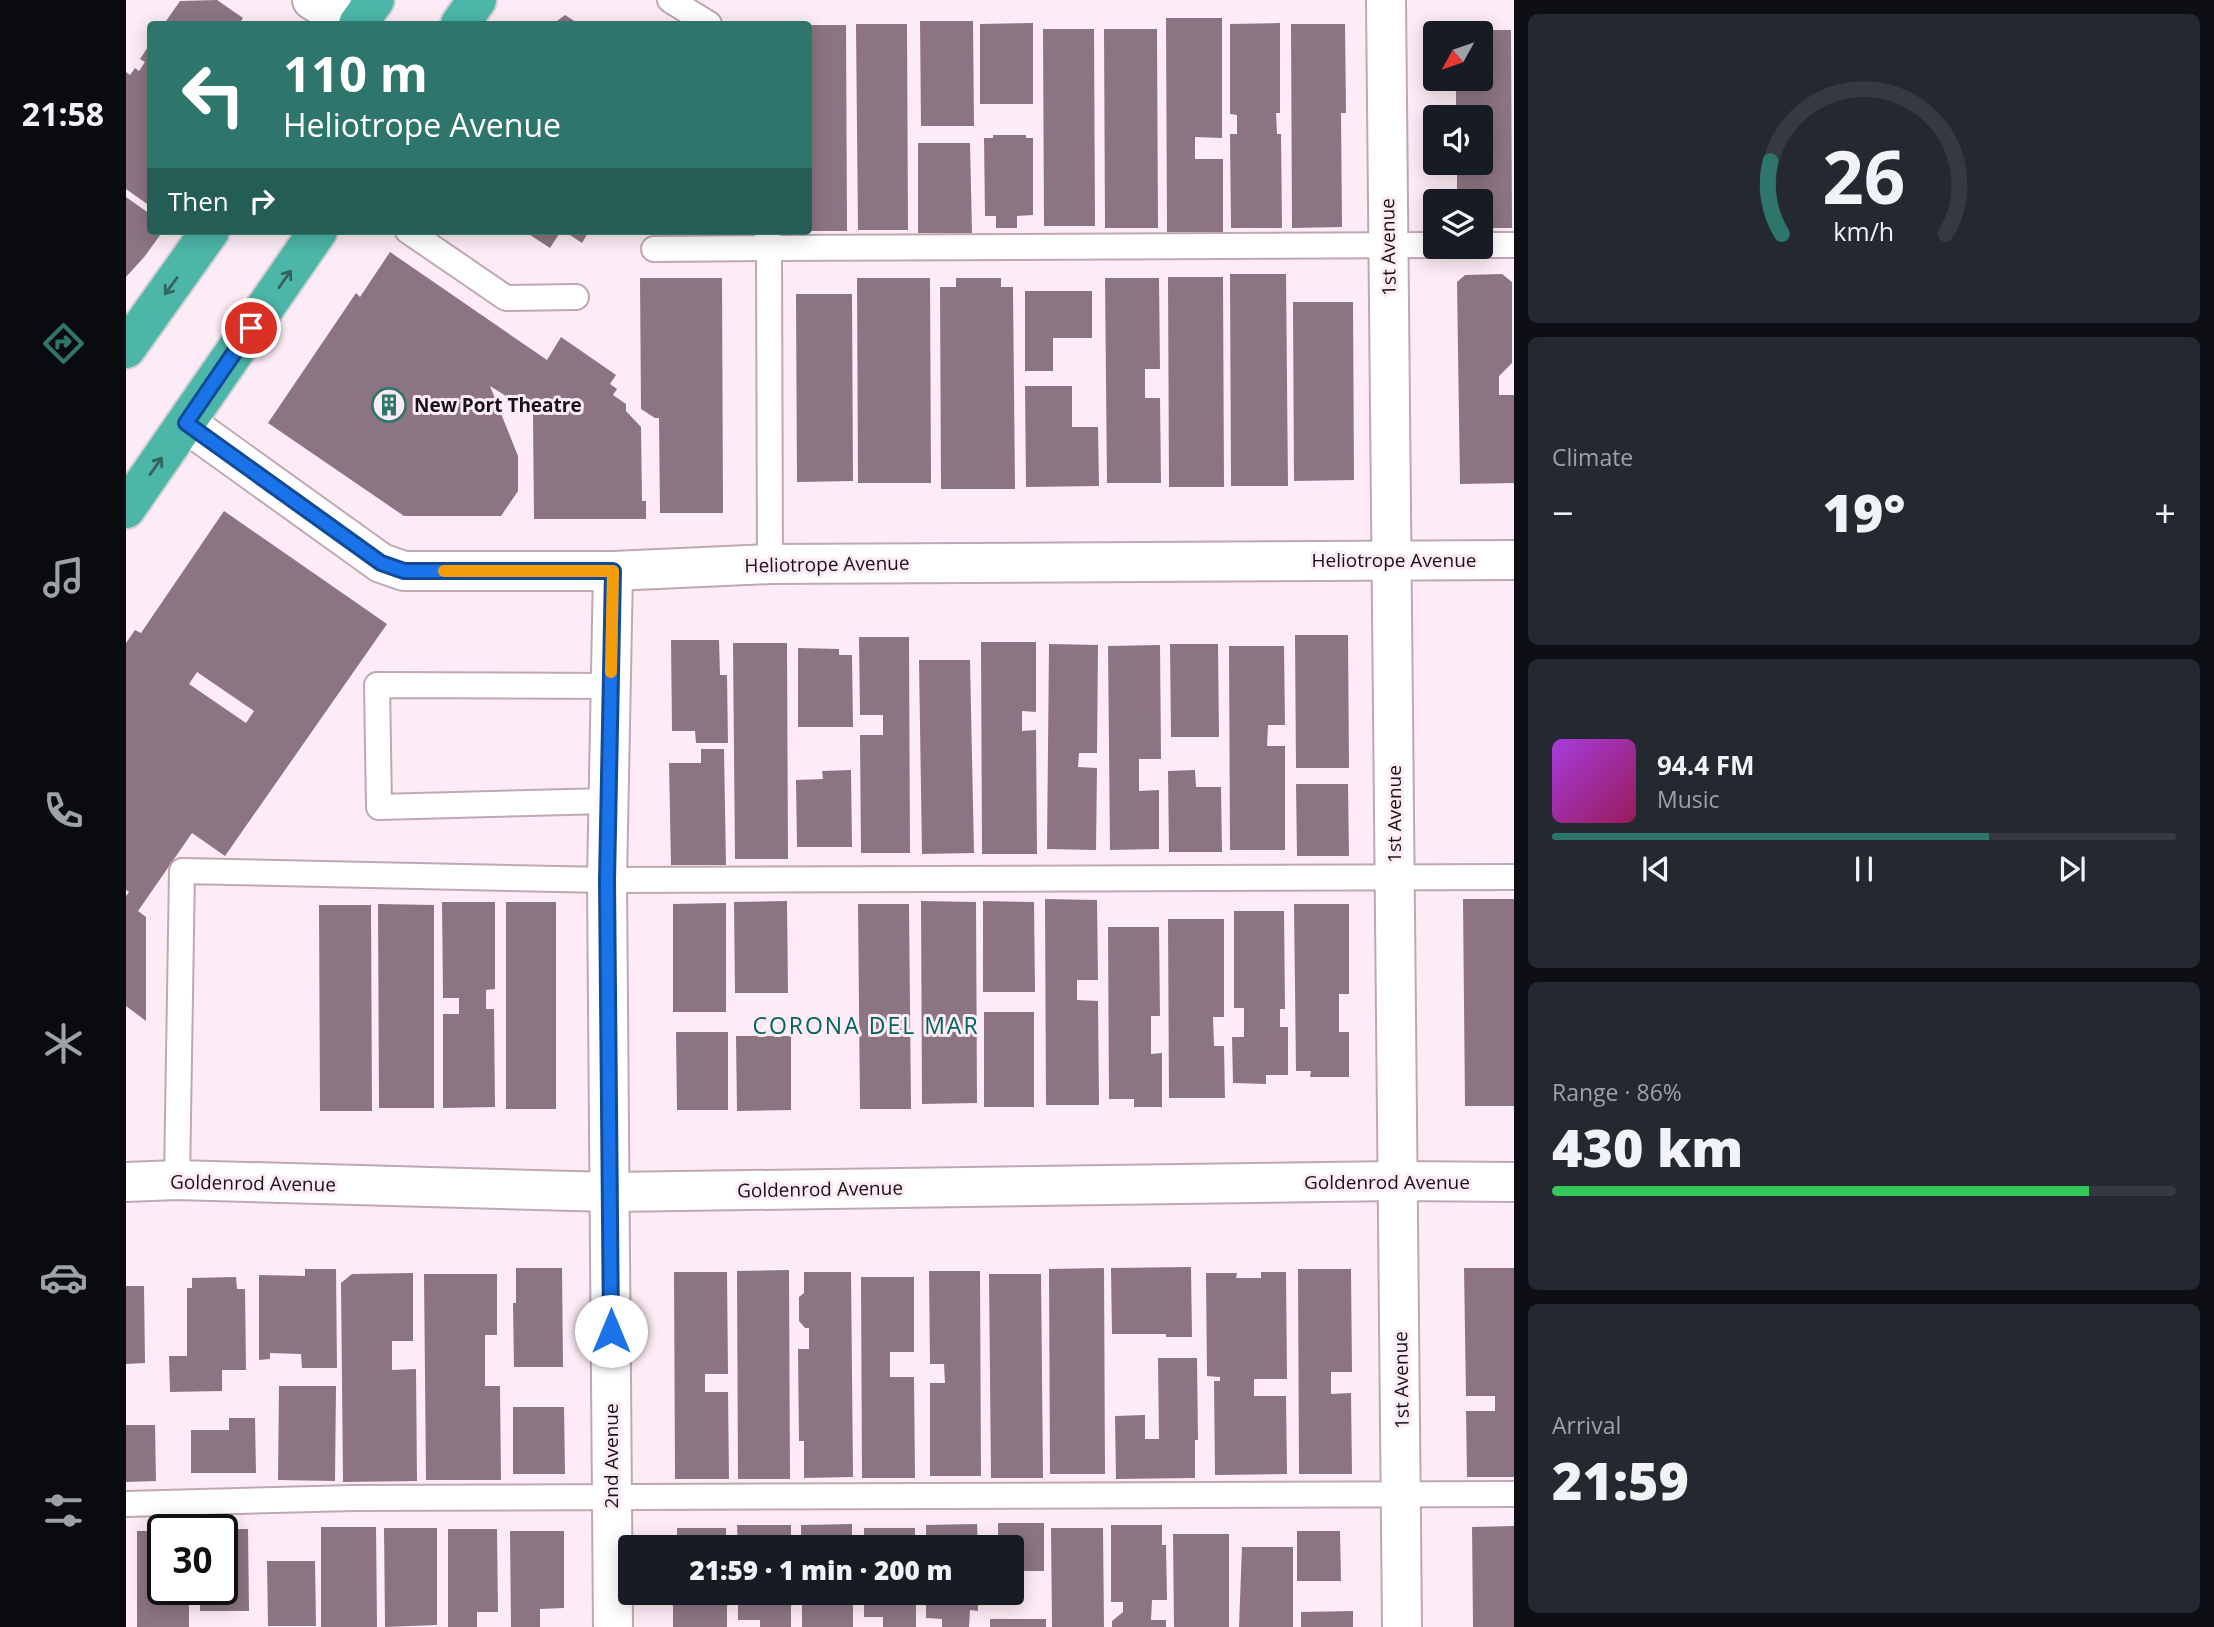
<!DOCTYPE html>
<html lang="en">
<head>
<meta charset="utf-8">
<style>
	:root { --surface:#171b24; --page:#242831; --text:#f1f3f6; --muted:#9ea1a6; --line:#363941; --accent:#2e756c }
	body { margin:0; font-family:"Open Sans",sans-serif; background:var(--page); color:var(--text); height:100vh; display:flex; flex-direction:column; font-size:26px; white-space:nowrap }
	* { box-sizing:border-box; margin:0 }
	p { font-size:23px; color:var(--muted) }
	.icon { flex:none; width:38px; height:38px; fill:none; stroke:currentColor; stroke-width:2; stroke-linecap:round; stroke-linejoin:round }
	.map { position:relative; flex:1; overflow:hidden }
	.side { display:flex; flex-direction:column; gap:14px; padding:14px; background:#0d0f14; width:700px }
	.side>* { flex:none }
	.hud { position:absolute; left:21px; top:21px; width:665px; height:214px; border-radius:7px; box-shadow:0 4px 18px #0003; background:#2e756c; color:#fff; overflow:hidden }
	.needle { width:46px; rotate:230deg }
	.controls { position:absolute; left:1297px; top:21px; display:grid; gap:14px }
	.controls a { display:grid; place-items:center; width:70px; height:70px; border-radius:7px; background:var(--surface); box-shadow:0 4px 18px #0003; font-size:35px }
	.speed { position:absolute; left:21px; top:1514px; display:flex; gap:14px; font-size:35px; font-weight:700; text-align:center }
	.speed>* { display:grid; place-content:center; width:91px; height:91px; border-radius:50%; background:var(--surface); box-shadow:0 4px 18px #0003; line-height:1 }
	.speed .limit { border:4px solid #111; border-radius:10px; background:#fff; color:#111 }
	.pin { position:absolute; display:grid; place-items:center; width:60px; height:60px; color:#fff; margin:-30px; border:4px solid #fff; border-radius:50%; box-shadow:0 2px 7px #0007 }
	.me { position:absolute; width:77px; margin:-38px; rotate:0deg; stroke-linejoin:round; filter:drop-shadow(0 0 5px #0008) }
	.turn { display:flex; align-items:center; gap:24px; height:147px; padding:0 21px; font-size:32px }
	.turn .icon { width:91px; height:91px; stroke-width:2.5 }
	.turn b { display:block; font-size:49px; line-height:60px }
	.then { display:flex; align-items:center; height:66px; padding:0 21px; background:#0003; gap:14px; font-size:26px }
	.big { font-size:52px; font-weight:800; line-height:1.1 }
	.side .widget { flex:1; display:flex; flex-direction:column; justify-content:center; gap:10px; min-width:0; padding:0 24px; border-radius:10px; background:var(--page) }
	.side .dial { align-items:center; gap:0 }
	.dial svg { height:182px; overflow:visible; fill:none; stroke:var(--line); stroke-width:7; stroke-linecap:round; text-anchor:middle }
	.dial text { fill:var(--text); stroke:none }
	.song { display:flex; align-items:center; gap:21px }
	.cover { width:84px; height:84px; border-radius:10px; background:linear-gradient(135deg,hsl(280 70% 55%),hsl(330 70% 35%)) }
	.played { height:7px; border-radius:4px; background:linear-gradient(90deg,var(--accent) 70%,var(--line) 70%) }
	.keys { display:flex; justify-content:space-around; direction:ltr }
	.heat { display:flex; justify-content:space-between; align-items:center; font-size:38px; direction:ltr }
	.charge { height:10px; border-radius:5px; background:linear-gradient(90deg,#34c759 86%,var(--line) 0) }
	.trip { position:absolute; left:492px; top:1535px; width:406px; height:70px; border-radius:7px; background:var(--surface); box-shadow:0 4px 18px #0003; font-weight:800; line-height:70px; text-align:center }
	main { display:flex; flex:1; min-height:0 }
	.tab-bar { display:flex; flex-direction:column; width:126px; justify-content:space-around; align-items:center; background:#090b0e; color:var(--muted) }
	.tab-bar .icon { width:49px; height:49px }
	.tab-bar .on { color:var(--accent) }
	.tab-bar b { font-size:32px; color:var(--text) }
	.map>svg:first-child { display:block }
	.building { fill:#8c7581; fill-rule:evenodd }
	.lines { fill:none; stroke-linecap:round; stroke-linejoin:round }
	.lane-casing { stroke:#c0a7b4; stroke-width:28 }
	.street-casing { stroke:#c0a7b4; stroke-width:42 }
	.highway-casing { stroke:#d1cfd0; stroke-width:42 }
	.lane { stroke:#fff; stroke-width:24 }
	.street { stroke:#fff; stroke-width:38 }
	.highway { stroke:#4cb6a8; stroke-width:38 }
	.oneway { stroke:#33645f }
	.route-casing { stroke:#114b97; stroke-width:18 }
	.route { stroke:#1a73e8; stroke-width:12 }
	.slow { stroke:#f59e0b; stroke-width:12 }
	.labels { text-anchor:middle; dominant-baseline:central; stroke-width:6; stroke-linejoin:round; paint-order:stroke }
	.street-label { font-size:19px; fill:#1a1116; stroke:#fdecf5 }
	.poi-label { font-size:19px; font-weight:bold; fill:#1a1116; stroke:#fdecf5; text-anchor:start }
	.quarter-label { font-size:23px; letter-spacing:2px; fill:#01645b; stroke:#fdecf5 }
</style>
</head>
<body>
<main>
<nav class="tab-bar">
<b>21:58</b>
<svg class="icon on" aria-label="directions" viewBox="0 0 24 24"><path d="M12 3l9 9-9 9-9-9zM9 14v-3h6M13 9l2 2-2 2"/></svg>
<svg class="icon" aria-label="music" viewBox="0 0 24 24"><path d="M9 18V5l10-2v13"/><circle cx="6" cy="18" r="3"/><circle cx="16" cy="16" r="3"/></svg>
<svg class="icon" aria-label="phone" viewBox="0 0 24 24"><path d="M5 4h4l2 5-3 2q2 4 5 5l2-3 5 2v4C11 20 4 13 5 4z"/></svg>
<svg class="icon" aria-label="climate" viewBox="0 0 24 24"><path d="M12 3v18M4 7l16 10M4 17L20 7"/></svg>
<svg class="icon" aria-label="car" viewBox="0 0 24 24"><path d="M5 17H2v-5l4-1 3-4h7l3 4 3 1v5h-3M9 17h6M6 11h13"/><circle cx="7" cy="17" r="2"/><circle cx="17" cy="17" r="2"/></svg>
<svg class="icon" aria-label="filters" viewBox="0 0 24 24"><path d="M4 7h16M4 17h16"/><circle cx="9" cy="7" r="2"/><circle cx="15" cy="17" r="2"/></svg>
</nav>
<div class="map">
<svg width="1388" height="1627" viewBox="0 0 1388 1627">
	<rect width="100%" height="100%" fill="#fdecf5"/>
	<!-- building -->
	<g class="building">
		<polygon points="91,0 117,18 113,24 38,24 54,1"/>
		<polygon points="439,15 453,24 427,24"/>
		<polygon points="1040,18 1096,18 1096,138 1069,137 1069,159 1097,159 1097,232 1041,232"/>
		<polygon points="794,21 847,21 848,126 795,126"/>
		<polygon points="907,23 907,104 854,104 854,24"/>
		<polygon points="1154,23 1154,113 1150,113 1151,134 1155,134 1156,228 1105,228 1104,134 1111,134 1111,115 1104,114 1104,24"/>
		<polygon points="730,24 781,24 782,230 732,230"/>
		<polygon points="1165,24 1219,24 1220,113 1215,113 1216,227 1166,228"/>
		<polygon points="682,25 720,25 721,231 682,231"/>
		<polygon points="917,29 968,29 969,226 918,226"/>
		<polygon points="978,29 1031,29 1032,228 979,228"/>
		<polygon points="1330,30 1385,30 1386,228 1354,228 1354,201 1331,201 1331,163 1354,163 1354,117 1330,117 1330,79 1354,79 1354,33 1330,33"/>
		<polygon points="24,44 24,206 0,189 0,72 4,75 9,68 13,71 19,62 14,59"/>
		<polygon points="867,135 900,135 900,138 907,138 907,215 891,216 891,228 870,228 870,216 859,216 858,138 867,138"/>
		<polygon points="792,143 844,143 846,233 792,233"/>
		<polygon points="0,197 24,214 24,231 37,231 19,256 0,277"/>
		<polygon points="398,231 435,231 424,248"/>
		<polygon points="438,231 463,231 456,243"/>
		<polygon points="264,252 421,360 435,337 490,375 484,384 491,389 487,395 500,404 500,411 515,427 516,501 520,501 520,519 408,519 407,413 364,386 392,456 392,491 375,516 278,516 142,423 230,293 234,297"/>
		<polygon points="1104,274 1160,274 1162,486 1105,486"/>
		<polygon points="1376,274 1386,282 1386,363 1373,376 1373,395 1388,395 1388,483 1334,484 1331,282 1339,275"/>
		<polygon points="1042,277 1097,277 1098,487 1043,487"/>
		<polygon points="514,278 596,278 597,513 534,513 533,418 529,418 515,409"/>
		<polygon points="731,278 804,278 805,483 732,483"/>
		<polygon points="830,278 875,278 875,287 887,287 889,489 815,489 814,287 830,287"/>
		<polygon points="979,278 1033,278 1034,369 1019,369 1019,398 1034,398 1035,483 981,483"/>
		<polygon points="899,291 966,291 966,338 927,338 927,371 899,371"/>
		<polygon points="670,294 726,294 727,481 671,482"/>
		<polygon points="1167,302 1227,302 1228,480 1168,481"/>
		<polygon points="899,386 946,386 946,427 972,427 973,486 900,487"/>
		<path d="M98,511L261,624L99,856L66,833L12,911L20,917V1021L0,1006V896L3,892L0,890V643L9,630L15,633ZM71,672L128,711L120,723L63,684Z"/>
		<polygon points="1169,635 1222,635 1223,768 1170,768"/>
		<polygon points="733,637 783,637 784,853 735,853 734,735 757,735 757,715 734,715"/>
		<polygon points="545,640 593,640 594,675 601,675 602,743 570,743 569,731 546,731"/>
		<polygon points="855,642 910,642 910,712 896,711 896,731 910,730 911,854 856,854"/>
		<polygon points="607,643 661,643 662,859 609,859"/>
		<polygon points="923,644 972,645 971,753 953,753 952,767 971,768 970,850 921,849"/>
		<polygon points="1044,644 1092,644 1093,737 1045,737"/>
		<polygon points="1034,645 1035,759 1013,759 1013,791 1033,790 1033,849 984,850 982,646"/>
		<polygon points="1103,646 1158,646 1159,725 1142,725 1141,746 1159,746 1159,850 1104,850"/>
		<polygon points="672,648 713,649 713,655 726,655 727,727 672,727"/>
		<polygon points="793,660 844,660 848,853 796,854"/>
		<polygon points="575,749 598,749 600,865 545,865 543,763 575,763"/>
		<polygon points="725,770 726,847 671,847 670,780 697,779 696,771"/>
		<polygon points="1069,770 1070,787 1095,787 1096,852 1043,852 1042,771"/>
		<polygon points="1170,784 1222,784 1223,856 1171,856"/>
		<polygon points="919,899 971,900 972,980 951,980 951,1000 972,1001 973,1105 920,1105"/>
		<polygon points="1337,899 1388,899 1388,1106 1339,1106"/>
		<polygon points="661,901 662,993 609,993 608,902"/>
		<polygon points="795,901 850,902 851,1103 796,1104"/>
		<polygon points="857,901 908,902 909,992 857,992"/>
		<polygon points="316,902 369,902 369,989 360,990 360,1009 368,1009 369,1107 317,1108 317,1014 333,1014 333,998 317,998"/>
		<rect x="380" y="902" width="50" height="207"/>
		<polygon points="600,903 600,1012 547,1012 547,904"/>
		<polygon points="252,904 308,905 308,1108 253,1108"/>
		<polygon points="732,904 783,904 785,1109 734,1109"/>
		<polygon points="1168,904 1223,904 1223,994 1213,994 1213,1032 1223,1032 1223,1077 1184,1077 1185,1071 1170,1071"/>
		<polygon points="193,905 245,905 246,1111 194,1111"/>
		<polygon points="1108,911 1158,911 1159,1009 1154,1009 1154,1027 1162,1027 1162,1075 1140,1075 1140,1084 1107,1083 1106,1037 1118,1037 1118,1008 1108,1008"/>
		<polygon points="1042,919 1098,919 1098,1017 1087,1017 1088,1046 1098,1046 1099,1098 1043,1098"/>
		<polygon points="982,927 1033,927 1034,1016 1025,1016 1025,1054 1036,1053 1036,1107 1008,1107 1008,1099 983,1099"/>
		<rect x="858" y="1012" width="50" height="95"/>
		<polygon points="550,1032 602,1032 602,1110 551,1110"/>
		<polygon points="610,1036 665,1036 665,1110 611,1111"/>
		<polygon points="1065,1267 1066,1337 1040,1337 1040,1334 986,1334 985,1268"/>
		<polygon points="390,1268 436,1268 437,1367 388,1367 387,1303 390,1303"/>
		<polygon points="978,1268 979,1474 924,1474 923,1269"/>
		<polygon points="1338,1268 1388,1268 1388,1477 1341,1477 1340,1411 1369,1411 1369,1396 1340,1396"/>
		<polygon points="179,1269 210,1269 211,1368 176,1368 175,1354 144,1353 144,1359 133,1360 133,1275 179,1276"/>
		<polygon points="1172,1269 1225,1269 1226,1372 1205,1372 1205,1394 1225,1393 1226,1474 1173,1474"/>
		<polygon points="663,1270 664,1479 612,1479 611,1271"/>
		<polygon points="803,1271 854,1271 855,1476 804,1476 804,1383 819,1383 818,1364 804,1364"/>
		<polygon points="548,1272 601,1272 602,1374 579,1374 579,1392 602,1392 603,1479 549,1479"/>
		<polygon points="678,1272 725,1272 727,1477 678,1478 678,1441 673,1441 672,1349 683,1349 683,1328 679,1328 673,1321 673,1297 678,1293"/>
		<polygon points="1135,1272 1160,1272 1161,1379 1128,1379 1128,1396 1160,1396 1161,1474 1089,1475 1088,1381 1094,1381 1094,1377 1081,1376 1080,1273 1111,1273 1110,1278 1135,1278"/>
		<polygon points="287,1273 287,1341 266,1341 266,1370 290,1369 291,1481 217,1482 215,1283 226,1274"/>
		<polygon points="298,1274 371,1274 371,1335 359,1335 359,1386 374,1386 375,1480 300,1480"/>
		<polygon points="863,1274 915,1274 917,1478 865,1478"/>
		<polygon points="110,1277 111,1289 119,1289 120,1370 96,1370 96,1391 44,1392 43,1356 61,1356 61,1288 66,1288 66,1278"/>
		<polygon points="735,1277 788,1277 788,1352 764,1352 764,1377 788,1377 789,1478 736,1478"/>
		<polygon points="0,1286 18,1286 19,1363 0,1364"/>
		<polygon points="1032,1358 1071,1358 1072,1440 1069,1440 1069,1478 990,1479 989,1416 1019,1415 1019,1439 1033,1439"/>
		<polygon points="153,1386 210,1386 209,1481 152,1480"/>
		<polygon points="387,1407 438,1407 439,1474 387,1474"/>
		<polygon points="103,1418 129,1418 130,1473 65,1473 65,1430 103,1430"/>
		<polygon points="0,1425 29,1425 30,1481 0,1482"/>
		<polygon points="872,1523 918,1523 918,1571 886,1571 886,1547 872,1547"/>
		<polygon points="726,1524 726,1547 675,1547 675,1525"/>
		<polygon points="851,1524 852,1547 800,1547 800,1525"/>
		<polygon points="611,1525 665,1525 665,1547 612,1547"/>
		<polygon points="985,1525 1036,1525 1036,1545 1040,1545 1041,1600 1026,1600 1025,1620 1040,1620 1040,1627 986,1627 986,1621 997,1612 997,1602 985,1602"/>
		<polygon points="1388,1526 1388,1627 1347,1627 1346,1527"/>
		<polygon points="195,1527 250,1527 251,1627 195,1627"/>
		<polygon points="258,1528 311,1528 311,1625 259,1627"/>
		<rect x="551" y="1528" width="49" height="19"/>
		<rect x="738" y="1528" width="51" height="19"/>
		<polygon points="925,1528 977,1528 978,1627 926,1627"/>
		<polygon points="122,1529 123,1611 74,1611 74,1589 96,1589 96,1529"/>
		<polygon points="322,1529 371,1529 372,1612 351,1612 351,1627 322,1627"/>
		<polygon points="11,1531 37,1531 37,1589 63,1589 63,1627 11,1627"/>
		<polygon points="384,1531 438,1531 438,1608 414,1609 414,1627 385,1627"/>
		<polygon points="1171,1531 1214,1531 1215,1581 1171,1581"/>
		<polygon points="1047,1534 1103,1534 1103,1627 1048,1627"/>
		<polygon points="1116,1547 1167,1547 1167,1627 1113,1627"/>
		<polygon points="141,1561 189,1561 190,1626 142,1626"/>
		<polygon points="566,1592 601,1592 601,1627 547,1627 547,1601 566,1601"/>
		<polygon points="612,1592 665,1592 665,1627 634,1627 634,1620 612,1620"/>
		<rect x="676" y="1592" width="51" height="35"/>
		<polygon points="738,1592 790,1592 790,1627 757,1627 757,1617 738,1617"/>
		<polygon points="800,1592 852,1592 852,1611 844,1610 843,1627 816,1627 816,1619 800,1618"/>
		<polygon points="1227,1611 1227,1627 1175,1627 1175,1612"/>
		<rect x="864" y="1619" width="56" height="8"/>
	</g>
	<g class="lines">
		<!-- lane casing -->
		<g class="lane-casing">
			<g id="lane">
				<polyline points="544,0 583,24"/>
				<polyline points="282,231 380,298 450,297"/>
				<polyline points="1354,245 1388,245"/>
				<polyline points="528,249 643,248 641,231"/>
				<polyline points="644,564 643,248 1309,245"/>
				<polyline points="482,801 253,807 251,685 485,686"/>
				<polyline points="51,1180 56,871 481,880 1388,877"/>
				<polyline points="0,1504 227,1498 1388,1494"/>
			</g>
		</g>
		<!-- street casing -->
		<g class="street-casing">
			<g id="street">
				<polyline points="186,0 226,24"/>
				<polyline points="1260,0 1276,1627"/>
				<polyline points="60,423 255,563 278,571 487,571 644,564 1388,560"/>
				<polyline points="0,1182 51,1180 485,1192 1272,1181 1388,1182"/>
				<polyline points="487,1627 481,880 487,571"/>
			</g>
		</g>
		<!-- highway casing -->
		<g class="highway-casing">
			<g id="highway">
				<polyline points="232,24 249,0"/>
				<polyline points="334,24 351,0"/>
				<polyline points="0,349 84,231"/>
				<polyline points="0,509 192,231"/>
			</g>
		</g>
		<!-- lane -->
		<use href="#lane" class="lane"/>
		<!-- street -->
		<use href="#street" class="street"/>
		<!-- highway -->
		<use href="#highway" class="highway"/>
	</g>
	<!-- one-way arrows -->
	<defs><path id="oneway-shaft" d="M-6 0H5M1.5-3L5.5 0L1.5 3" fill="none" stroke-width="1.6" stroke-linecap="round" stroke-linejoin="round" transform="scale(1.75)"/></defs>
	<g class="oneway">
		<use href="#oneway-shaft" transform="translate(159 279) rotate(-55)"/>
		<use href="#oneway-shaft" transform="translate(45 286) rotate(126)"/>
		<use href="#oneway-shaft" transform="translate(30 466) rotate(-55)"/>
	</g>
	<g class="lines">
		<!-- route casing -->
		<g class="route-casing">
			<polyline id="route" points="125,328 60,423 255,563 278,571 487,571 481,880 485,1331"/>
		</g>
		<!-- route -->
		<use href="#route" class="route"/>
		<!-- slow -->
		<polyline class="slow" points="318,571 487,571 485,672"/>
	</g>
	<!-- icons -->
	<defs>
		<g id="building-ring" transform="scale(1.75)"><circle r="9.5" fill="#fdecf5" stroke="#2e756c" stroke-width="1.5"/><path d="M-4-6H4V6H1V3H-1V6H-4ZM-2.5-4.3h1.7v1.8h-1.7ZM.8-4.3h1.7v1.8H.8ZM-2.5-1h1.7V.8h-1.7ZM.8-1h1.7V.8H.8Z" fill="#2e756c"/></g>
	</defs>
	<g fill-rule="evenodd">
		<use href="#building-ring" x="263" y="405"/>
	</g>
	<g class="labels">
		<!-- street labels -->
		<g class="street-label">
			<text transform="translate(1262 247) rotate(-91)">1st Avenue</text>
			<text x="1268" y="560">Heliotrope Avenue</text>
			<text transform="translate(701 564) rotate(-1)">Heliotrope Avenue</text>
			<text transform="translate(1268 814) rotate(-90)">1st Avenue</text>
			<text x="1261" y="1182">Goldenrod Avenue</text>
			<text transform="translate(127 1183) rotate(1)">Goldenrod Avenue</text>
			<text transform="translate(694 1189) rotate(-1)">Goldenrod Avenue</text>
			<text transform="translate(1275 1380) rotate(-91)">1st Avenue</text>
			<text transform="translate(485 1456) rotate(-90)">2nd Avenue</text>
		</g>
		<!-- poi labels -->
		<g class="poi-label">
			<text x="288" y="405">New Port Theatre</text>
		</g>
		<!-- quarter labels -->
		<g class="quarter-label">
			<text x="740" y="1025">CORONA DEL MAR</text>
		</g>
	</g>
</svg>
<div class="controls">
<a><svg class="needle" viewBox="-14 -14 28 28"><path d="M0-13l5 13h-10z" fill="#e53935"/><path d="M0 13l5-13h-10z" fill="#9ea1a6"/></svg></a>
<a><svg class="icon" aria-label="sound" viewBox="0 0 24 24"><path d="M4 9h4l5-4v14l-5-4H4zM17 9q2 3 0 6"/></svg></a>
<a><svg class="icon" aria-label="layers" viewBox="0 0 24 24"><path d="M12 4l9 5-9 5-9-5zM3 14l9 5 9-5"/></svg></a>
</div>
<div class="speed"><div class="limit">30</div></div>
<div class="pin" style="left:125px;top:328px;background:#d93025"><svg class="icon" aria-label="arrive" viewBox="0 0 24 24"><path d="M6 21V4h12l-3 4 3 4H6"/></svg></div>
<svg class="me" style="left:485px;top:1331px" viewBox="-20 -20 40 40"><circle r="19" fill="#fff"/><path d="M0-13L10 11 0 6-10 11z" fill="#1a73e8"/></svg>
<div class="trip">21:59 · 1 min · 200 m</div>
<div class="hud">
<div class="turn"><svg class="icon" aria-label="left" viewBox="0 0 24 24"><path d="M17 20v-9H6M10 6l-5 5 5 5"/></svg><div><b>110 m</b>Heliotrope Avenue</div></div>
<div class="then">Then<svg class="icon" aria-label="right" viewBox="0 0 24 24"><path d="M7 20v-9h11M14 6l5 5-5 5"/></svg></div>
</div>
</div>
<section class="side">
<div class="widget dial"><svg viewBox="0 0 100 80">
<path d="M14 69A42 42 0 1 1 86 69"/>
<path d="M14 69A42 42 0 0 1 9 37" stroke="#2e756c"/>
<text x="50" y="56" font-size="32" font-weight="700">26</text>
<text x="50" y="72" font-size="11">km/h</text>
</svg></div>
<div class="widget"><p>Climate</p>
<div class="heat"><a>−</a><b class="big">19°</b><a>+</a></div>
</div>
<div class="widget">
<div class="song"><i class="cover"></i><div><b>94.4 FM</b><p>Music</p></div></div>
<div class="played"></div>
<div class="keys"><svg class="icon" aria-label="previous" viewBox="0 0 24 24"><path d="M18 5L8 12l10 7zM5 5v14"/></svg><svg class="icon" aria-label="pause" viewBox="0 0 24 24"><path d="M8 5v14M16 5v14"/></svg><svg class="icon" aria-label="next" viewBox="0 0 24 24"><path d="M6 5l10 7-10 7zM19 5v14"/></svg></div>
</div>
<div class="widget"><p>Range · 86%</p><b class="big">430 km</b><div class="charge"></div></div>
<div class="widget"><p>Arrival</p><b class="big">21:59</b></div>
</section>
</main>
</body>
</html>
